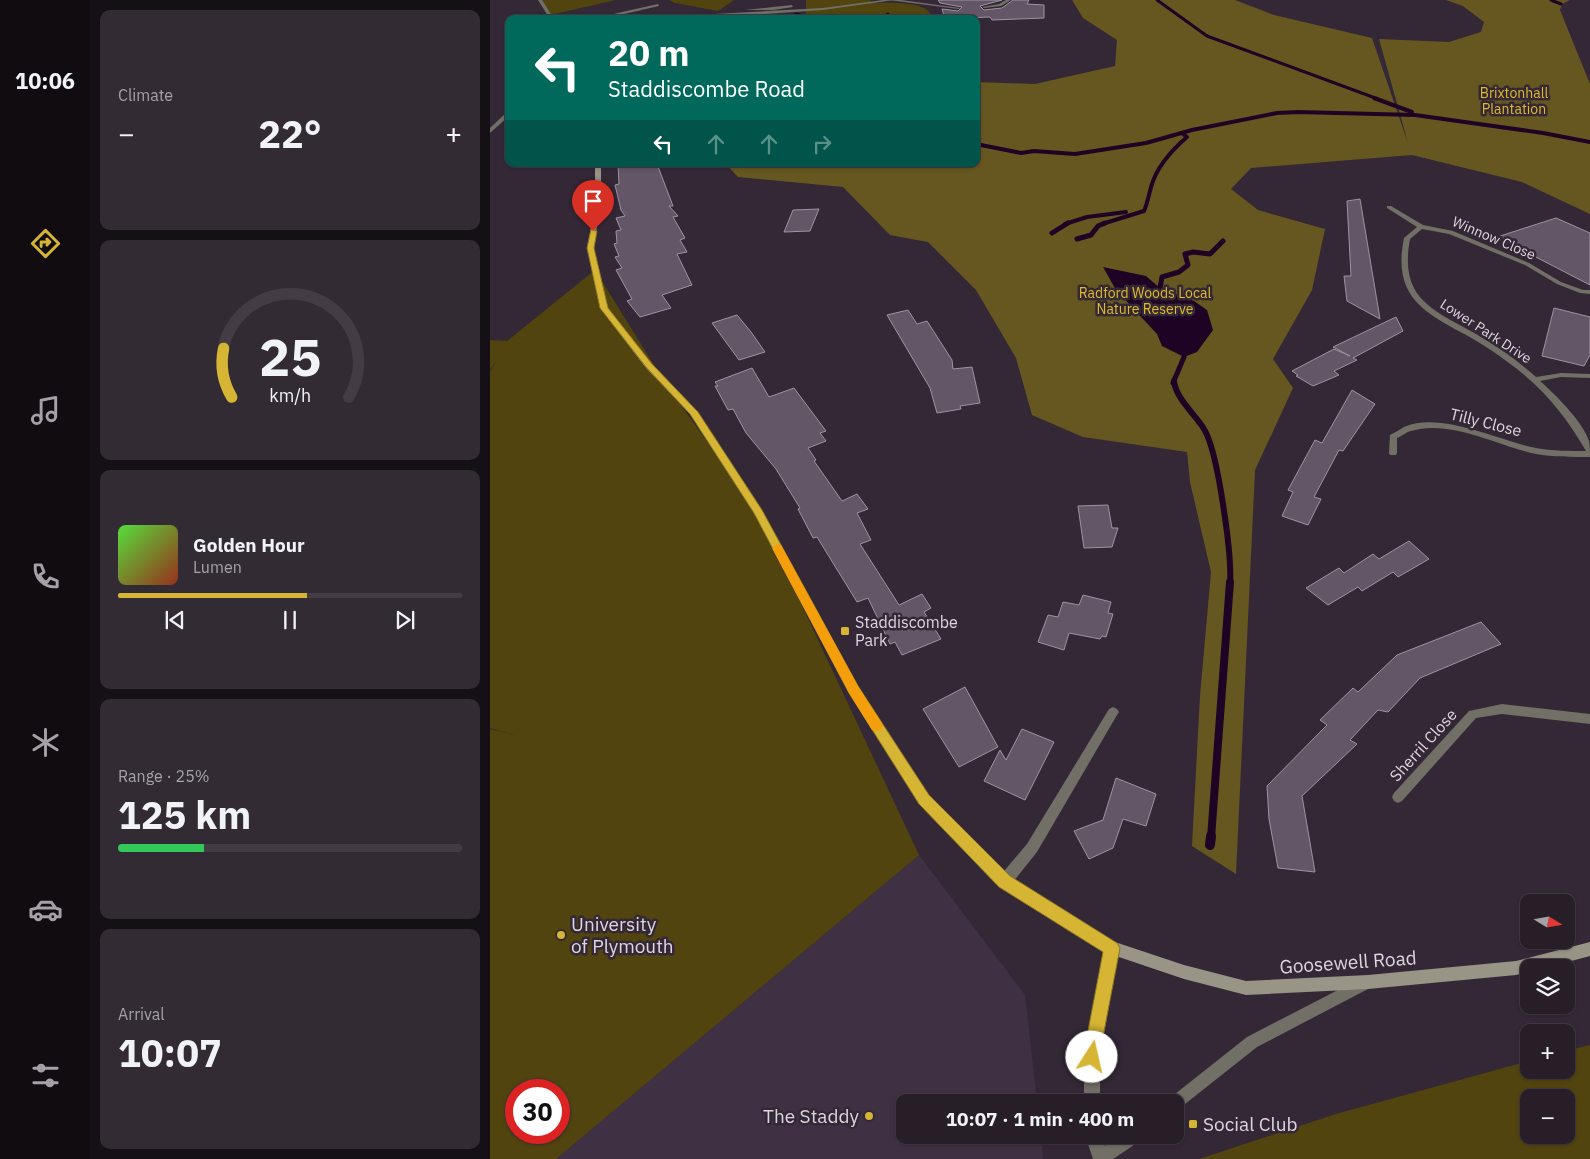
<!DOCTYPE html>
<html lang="en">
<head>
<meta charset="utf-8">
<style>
	:root { --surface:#271e28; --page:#332b34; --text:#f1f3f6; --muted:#a4a2a8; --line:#433c45; --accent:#d6b534 }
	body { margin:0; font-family:"IBM Plex Sans",sans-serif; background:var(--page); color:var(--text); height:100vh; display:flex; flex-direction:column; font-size:19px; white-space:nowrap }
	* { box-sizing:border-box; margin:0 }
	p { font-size:16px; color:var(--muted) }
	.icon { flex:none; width:28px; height:28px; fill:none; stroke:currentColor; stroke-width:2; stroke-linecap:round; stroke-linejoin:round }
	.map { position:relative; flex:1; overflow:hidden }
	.panel { display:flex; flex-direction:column; gap:10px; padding:10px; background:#151016; width:400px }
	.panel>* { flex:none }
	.banner { position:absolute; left:15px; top:15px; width:475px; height:152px; border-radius:10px; box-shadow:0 1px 4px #0004,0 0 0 1px var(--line); background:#00695c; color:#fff; overflow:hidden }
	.needle { width:32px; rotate:101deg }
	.tools { position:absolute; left:1030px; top:894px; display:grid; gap:10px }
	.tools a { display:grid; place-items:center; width:55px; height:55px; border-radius:10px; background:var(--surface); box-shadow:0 1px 4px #0004,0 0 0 1px var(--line); font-size:25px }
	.speed { position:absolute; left:15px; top:1079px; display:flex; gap:10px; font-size:25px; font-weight:700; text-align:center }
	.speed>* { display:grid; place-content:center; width:65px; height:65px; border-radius:50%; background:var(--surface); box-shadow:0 1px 4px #0004,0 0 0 1px var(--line); line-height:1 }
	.speed .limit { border:8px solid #d22; background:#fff; color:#111 }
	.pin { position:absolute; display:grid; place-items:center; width:42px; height:42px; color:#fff; margin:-51px -21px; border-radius:50% 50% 50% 0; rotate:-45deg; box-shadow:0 0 5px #0007 }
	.pin .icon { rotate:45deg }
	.me { position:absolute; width:55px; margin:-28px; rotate:10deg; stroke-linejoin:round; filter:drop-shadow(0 0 4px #0008) }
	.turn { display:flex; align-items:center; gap:18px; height:105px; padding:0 20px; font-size:22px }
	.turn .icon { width:65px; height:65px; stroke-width:2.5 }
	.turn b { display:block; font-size:35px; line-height:42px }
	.lanes { display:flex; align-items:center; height:48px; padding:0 20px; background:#0003; justify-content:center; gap:25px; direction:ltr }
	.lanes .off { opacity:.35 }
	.big { font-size:38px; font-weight:700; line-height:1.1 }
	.panel .card { flex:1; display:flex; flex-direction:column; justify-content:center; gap:8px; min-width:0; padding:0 18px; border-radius:10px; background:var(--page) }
	.panel .dial { align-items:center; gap:0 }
	.dial svg { height:130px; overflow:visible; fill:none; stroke:var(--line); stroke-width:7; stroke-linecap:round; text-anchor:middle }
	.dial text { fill:var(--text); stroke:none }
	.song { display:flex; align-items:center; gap:15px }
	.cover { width:60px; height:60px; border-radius:8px; background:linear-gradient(135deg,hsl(110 70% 55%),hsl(10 70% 35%)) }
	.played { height:5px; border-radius:2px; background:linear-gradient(90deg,var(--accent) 55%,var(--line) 55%) }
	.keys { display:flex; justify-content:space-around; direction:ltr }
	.heat { display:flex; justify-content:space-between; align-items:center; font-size:28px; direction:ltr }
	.charge { height:8px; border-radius:4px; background:linear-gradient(90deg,#34c759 25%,var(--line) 0) }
	.trip { position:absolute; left:406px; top:1094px; width:288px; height:50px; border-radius:10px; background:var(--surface); box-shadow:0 1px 4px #0004,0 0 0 1px var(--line); font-weight:700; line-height:50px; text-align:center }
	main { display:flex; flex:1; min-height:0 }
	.dock { display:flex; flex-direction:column; width:90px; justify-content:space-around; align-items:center; background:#100c10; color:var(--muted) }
	.dock .icon { width:35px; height:35px }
	.dock .current { color:var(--accent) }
	.dock b { font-size:22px; color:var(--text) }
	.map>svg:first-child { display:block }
	.built { fill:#403044 }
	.green { fill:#52440e; fill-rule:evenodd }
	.forest { fill:#665721 }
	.water { fill:#1f0325 }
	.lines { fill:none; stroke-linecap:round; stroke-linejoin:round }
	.stream-far5 { stroke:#1f0325; stroke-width:3 }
	.stream-far4 { stroke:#1f0325; stroke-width:4 }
	.stream-far3 { stroke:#1f0325; stroke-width:5 }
	.stream-far2 { stroke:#1f0325; stroke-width:6 }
	.stream-far1 { stroke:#1f0325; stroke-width:8 }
	.stream { stroke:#1f0325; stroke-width:10 }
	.building { fill:#635666; stroke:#a092a3 }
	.lane { fill:#716f66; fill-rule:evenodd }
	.street { fill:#716f66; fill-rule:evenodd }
	.secondary { fill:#989486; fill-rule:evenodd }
	.route { fill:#d6b534; stroke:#8b7622 }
	.slow { fill:#f59e0b }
	.poi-dot { fill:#d6b534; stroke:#342836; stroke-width:2 }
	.labels { text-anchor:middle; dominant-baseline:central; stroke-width:5; stroke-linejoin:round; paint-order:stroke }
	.far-park-label { font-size:14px; fill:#e0bc27; stroke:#342836 }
	.far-street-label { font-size:14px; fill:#ddd6df; stroke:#342836 }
	.street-label { font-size:16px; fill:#ddd6df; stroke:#342836 }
	.poi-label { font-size:16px; fill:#ddd6df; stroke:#342836; text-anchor:start }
	.near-poi-label { font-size:19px; fill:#ddd6df; stroke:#342836; text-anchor:start }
	.near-street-label { font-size:19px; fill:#ddd6df; stroke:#342836 }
</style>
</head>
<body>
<main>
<nav class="dock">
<b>10:06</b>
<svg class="icon current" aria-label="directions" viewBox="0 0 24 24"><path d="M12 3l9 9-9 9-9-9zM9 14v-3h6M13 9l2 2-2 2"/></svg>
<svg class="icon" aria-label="music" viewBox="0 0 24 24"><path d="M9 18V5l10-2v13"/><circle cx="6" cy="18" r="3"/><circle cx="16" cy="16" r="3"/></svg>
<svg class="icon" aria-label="phone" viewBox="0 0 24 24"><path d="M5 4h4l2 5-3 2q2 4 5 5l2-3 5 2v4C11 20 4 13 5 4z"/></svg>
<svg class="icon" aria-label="climate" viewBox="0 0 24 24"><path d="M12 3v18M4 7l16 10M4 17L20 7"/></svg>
<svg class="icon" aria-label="car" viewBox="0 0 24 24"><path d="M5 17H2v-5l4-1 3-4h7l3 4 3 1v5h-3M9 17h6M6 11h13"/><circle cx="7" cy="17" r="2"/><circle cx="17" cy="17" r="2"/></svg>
<svg class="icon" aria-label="filters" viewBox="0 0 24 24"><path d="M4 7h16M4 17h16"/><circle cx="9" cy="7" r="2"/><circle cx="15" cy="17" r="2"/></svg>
</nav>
<section class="panel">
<div class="card"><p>Climate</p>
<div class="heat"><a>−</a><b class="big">22°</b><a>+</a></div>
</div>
<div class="card dial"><svg viewBox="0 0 100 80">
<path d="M14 69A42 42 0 1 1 86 69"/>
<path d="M14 69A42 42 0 0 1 9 39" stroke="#d6b534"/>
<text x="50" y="56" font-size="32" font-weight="700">25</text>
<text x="50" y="72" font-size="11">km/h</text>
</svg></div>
<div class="card">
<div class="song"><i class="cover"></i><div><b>Golden Hour</b><p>Lumen</p></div></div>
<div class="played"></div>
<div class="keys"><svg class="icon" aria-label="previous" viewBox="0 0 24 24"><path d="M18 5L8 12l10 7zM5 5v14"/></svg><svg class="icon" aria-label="pause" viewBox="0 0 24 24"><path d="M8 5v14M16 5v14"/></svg><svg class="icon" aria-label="next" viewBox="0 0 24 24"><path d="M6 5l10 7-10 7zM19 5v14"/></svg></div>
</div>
<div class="card"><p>Range · 25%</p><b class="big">125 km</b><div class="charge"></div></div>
<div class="card"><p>Arrival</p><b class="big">10:07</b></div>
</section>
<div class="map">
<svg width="1100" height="1159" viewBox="0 0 1100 1159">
	<rect width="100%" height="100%" fill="#342836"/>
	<!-- built -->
	<polygon class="built" points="429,855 535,995 547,1102 415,1102 415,1135 551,1135 553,1159 66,1159"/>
	<!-- green -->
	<g class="green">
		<polygon points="50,0 126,0 60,15"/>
		<polygon points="179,0 244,0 228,11 185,3"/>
		<path d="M316,0H380L382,3C399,3 440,0 443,19H316Z"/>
		<path d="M105,270L177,386L268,512L429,855L66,1159H0V729L26,735L0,728V372L7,360L0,370V340L17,341ZM26,1090H69V1132H26Z"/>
		<path d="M1100,1045V1159H709L846,1114L1039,1061V1070H1076V1051ZM1039,1098H1076V1135H1039Z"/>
	</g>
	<!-- forest -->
	<polygon class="forest" points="582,0 745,0 784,15 882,38 918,143 889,39 959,42 991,32 994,22 973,6 956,0 1080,0 1072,4 1070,10 1100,84 1100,214 1032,182 922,155 761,168 741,189 768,210 835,229 822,290 783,359 803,388 765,470 746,874 702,846 710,696 721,572 700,482 697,452 593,437 542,415 526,358 486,290 438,242 400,235 353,187 248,177 236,164 486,164 486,82 545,84 625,66 627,40 593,18"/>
	<!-- water -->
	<polygon class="water" points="613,267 656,276 670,288 704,301 717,310 723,330 707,352 694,357 672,346 667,334 626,290"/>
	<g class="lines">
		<!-- stream-far5 -->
		<g class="stream-far5">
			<polyline points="667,0 717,36 888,99"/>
			<polyline points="1061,0 1071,4"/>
			<polyline points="306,14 324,19"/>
			<polyline points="390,19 398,14"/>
		</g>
		<!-- stream-far4 -->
		<g class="stream-far4">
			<polyline points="884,98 922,112"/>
			<polyline points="486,144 531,153 544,151 585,154 656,143 702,130 787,113 808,112 925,115 1053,133 1100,142"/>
			<polyline points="575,224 597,217 636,212"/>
			<path d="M612,224L654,211C658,202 659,193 662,184C668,165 682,150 697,137L692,133"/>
		</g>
		<!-- stream-far3 -->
		<g class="stream-far3">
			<polyline points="562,233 578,223"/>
			<polyline points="587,239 601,235 608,226 615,223"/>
			<polyline points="670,288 672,277 689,272 698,265 695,254 703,252 720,254 733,241"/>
			<polyline points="683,383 694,357"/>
		</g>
		<!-- stream-far2 -->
		<path class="stream-far2" d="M684,381C686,399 705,414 714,429C728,451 742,556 740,583"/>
		<!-- stream-far1 -->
		<polyline class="stream-far1" points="721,838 740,582"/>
		<!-- stream -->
		<polyline class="stream" points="720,845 721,836"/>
	</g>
	<!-- building -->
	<g class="building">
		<polygon points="448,0 512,0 490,6 494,10 512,8 523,0 539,0 537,4 554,5 554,18 502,20 500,17 455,19 452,9 468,11 472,7 450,3"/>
		<polygon points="128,164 149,164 150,167 167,164 183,206 179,206 188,216 183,217 195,238 190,240 197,252 187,254 202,285 172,295 181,308 150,317 137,301 142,299 126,270 132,268 125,257 129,256 124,244 127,243 126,231 131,230 126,218 135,216 131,210 125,185 129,184"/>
		<polygon points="870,199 890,319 857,301 854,276 861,276 857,201"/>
		<polygon points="329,209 320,231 294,232 303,210"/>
		<polygon points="1066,218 1100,233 1100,285 1007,237"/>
		<polygon points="1064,308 1100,317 1100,355 1094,366 1052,356"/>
		<polygon points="418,310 427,324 437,321 462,360 463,369 482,367 490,403 470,406 471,409 447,413 440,388 397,315"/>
		<polygon points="247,315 261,332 275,352 249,360 222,323"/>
		<polygon points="906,317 913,331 863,358 867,360 844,371 849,375 823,386 806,376 808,375 802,371 844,349 860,356 843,347"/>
		<polygon points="262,368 279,397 304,388 336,431 330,433 336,441 318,448 326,460 324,461 352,501 367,494 378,509 367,513 381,540 370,544 409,605 432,594 441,608 434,612 451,639 412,655 405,642 400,644 378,598 367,602 327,537 323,538 308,509 310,508 286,469 256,433 243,409 238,410 225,386 228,386 225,382"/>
		<polygon points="862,390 885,404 853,451 849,450 824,497 831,499 818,525 792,516 803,492 798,490 825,440 832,443"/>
		<polygon points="618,505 622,528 628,528 622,547 594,548 588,506"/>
		<polygon points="919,541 939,559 908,577 903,572 872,591 868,587 838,605 816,588 849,568 854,573 883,554 889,559"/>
		<polygon points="593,595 621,602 618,613 623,614 616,637 612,636 610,639 579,633 574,650 548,642 558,615 568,617 573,602 589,605"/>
		<polygon points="991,622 1011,644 930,678 898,712 888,710 860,740 867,744 812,796 825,872 788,868 779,819 777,786 837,725 830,720 863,688 868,692 907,655"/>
		<polygon points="475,687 508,747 469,767 433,709"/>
		<polygon points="532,729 564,742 535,800 494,781 510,750 516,760"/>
		<polygon points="626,778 666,794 656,826 633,819 623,848 599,859 584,831 613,820"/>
	</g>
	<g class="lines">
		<!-- lane -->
		<g class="lane">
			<polygon points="399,0 411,0 470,8 468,9"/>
			<polygon points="516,0 521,0 511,6 494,8 492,7 509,4"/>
			<polygon points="168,4 169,6 112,19 87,16 60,18 87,14 110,17"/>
			<polygon points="302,5 303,7 283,10 255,10"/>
			<polygon points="623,707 627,709 629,712 627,715 547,852 519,887 514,889 509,887 507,882 509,877 537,844 619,709"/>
		</g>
		<!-- street -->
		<g class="street">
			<polygon points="48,0 52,0 64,19 60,19"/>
			<polygon points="393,0 404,0 333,10 200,19 224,14 333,8"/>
			<polygon points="17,112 19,112 19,116 0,133 0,128"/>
			<path d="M897,206H901L933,225L963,231L1039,263L1071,282L1093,290H1100V294L1090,293L1067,284L1035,265L959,234L932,229L920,239C909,299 942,309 986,334C1007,346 1027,360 1046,377L1071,373L1100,374V378L1071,377L1050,381C1065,394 1093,422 1099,441C1100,446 1100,452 1100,457C1082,457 1063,457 1046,454C1008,446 960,419 921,431C916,432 912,436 907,438V453L906,455H900L899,453L900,435C904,433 909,430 914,427C951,411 1009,441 1046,448C1062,451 1080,451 1096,451C1076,416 1052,387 1019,363C1006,353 992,344 978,336C934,312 902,297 914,238L927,227L897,208Z"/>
			<polygon points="1012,704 1100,714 1100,724 1012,714 986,718 912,801 908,803 904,801 902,797 904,793 979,711"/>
			<polygon points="622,941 627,943 629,948 610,1057 610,1102 594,1102 594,1057 615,948 617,943"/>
			<polygon points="873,977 878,979 880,984 878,989 767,1047 690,1108 685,1111 685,1102 677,1102 680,1098 757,1037"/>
			<polygon points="595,1135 611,1135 615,1146 630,1135 652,1135 650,1141 623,1159 603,1159"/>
		</g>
		<!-- secondary -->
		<polygon class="secondary" points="105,164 111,164 111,195 104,249 118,308 162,364 207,412 271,510 368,687 438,795 519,877 625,942 694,965 756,981 878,975 1026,961 1100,942 1100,956 1055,968 1039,968 1039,972 1026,975 878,989 756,995 694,979 617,953 509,887 430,803 360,693 264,513 200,414 156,368 110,308 98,249 105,195"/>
	</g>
	<!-- route -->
	<polygon class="route" points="101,229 107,231 104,248 118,308 162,364 208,412 272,510 368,686 439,795 520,876 627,943 630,948 608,1063 602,1066 596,1063 593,1057 613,952 509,887 429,804 359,693 264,513 200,414 156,367 110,308 97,248"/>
	<!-- slow -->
	<polygon class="slow" points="287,544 291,545 368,686 391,722 393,726 391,730 387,731 382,730 359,693 282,548"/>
	<!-- markers -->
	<g class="poi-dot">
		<rect x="350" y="626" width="10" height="10" rx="2.5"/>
		<circle cx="71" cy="935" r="5"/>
		<circle cx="379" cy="1116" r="5"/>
		<rect x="698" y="1119" width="10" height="10" rx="2.5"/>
	</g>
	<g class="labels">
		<!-- far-park labels -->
		<g class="far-park-label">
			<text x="1024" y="93">Brixtonhall<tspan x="1024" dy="16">Plantation</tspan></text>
			<text x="655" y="293">Radford Woods Local<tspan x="655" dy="16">Nature Reserve</tspan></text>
		</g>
		<!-- far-street labels -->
		<g class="far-street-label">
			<text transform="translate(1004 238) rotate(23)">Winnow Close</text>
			<text transform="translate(996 331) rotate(33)">Lower Park Drive</text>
		</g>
		<!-- street labels -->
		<g class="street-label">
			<text transform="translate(996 422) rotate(14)">Tilly Close</text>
			<text transform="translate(933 745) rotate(-48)">Sherril Close</text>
		</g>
		<!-- poi labels -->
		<g class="poi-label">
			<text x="365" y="622">Staddiscombe<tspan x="365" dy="18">Park</tspan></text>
		</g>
		<!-- near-poi labels -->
		<g class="near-poi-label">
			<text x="81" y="924">University<tspan x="81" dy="22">of Plymouth</tspan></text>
			<text x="369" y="1116" text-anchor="end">The Staddy</text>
			<text x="713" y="1124">Social Club</text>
		</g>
		<!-- near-street labels -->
		<g class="near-street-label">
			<text transform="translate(858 962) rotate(-4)">Goosewell Road</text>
		</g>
	</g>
</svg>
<div class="tools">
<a><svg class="needle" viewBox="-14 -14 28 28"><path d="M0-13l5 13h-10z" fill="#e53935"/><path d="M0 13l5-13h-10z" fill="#a4a2a8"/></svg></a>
<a><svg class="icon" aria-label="layers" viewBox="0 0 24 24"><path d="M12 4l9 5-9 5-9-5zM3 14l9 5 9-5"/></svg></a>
<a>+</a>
<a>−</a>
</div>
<div class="speed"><div class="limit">30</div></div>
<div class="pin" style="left:103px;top:231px;background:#d93025"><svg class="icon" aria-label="arrive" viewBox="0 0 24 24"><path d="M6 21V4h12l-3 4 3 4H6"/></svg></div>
<svg class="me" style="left:602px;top:1057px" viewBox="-20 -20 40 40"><circle r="19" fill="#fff"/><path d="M0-13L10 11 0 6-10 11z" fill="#d6b534"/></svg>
<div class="trip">10:07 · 1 min · 400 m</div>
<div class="banner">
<div class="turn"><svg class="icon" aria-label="left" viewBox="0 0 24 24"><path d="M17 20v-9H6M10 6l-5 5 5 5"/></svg><div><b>20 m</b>Staddiscombe Road</div></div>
<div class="lanes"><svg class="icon" aria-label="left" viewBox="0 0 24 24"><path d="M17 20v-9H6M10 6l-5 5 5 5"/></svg><svg class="icon off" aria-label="ahead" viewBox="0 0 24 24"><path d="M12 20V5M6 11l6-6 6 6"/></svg><svg class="icon off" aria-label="ahead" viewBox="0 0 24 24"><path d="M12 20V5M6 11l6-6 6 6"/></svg><svg class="icon off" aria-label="right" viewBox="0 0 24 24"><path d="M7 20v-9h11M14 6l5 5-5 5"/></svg></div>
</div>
</div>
</main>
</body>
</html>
